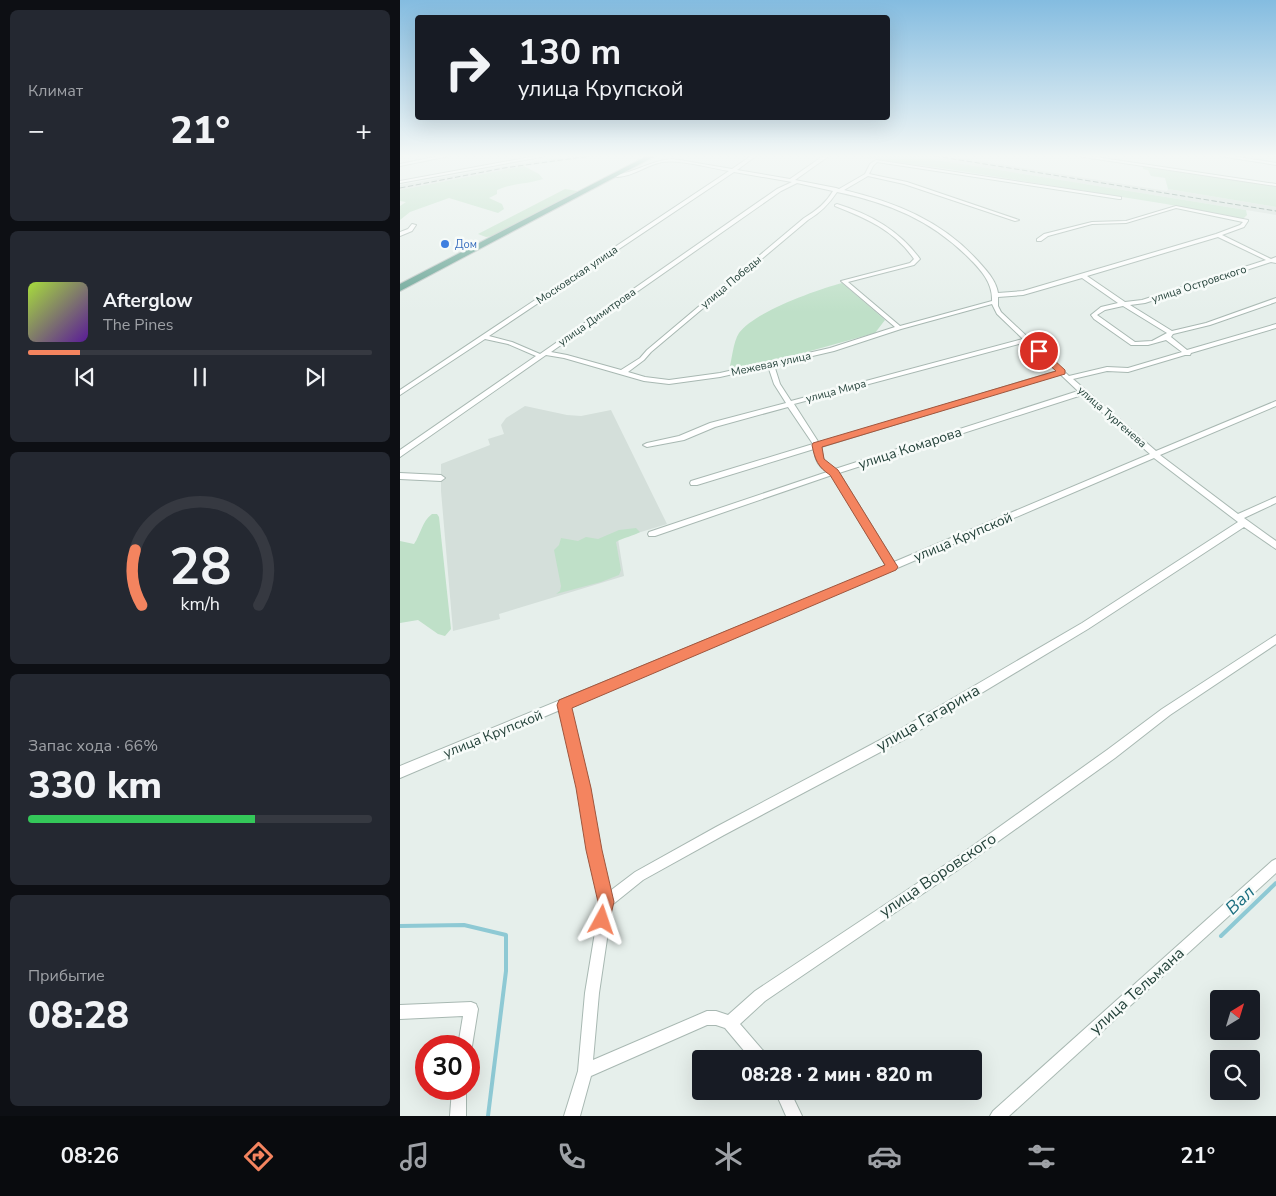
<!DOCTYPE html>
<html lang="ru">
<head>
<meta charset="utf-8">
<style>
	:root { --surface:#171b24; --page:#242831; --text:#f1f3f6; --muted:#9ea1a6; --line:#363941; --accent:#f4845f }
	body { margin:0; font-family:"Nunito Sans",sans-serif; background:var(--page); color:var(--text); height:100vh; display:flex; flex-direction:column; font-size:19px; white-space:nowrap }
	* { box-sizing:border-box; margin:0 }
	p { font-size:16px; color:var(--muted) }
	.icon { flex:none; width:28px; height:28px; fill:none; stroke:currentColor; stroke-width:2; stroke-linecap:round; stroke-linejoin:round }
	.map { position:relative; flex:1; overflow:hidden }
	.panel { display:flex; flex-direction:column; gap:10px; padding:10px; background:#0d0f14; width:400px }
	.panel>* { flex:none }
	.guide { position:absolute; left:15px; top:15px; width:475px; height:105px; border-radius:5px; box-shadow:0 5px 20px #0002; background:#171b24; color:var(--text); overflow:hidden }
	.needle { width:32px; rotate:38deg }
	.controls { position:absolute; left:810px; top:990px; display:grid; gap:10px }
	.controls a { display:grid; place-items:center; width:50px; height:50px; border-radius:5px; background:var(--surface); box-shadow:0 5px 20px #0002; font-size:25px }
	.speed { position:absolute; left:15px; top:1035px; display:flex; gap:10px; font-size:25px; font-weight:700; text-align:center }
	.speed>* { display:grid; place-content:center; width:65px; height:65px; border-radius:50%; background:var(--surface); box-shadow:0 5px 20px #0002; line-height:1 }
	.speed .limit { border:8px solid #d22; background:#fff; color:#111 }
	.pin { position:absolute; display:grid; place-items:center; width:42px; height:42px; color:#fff; margin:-21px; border:2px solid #fff; border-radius:50%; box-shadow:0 1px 5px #0007 }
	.me { position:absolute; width:55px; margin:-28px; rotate:5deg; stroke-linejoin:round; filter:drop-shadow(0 0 4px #0008) }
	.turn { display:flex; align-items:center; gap:18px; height:105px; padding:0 20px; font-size:22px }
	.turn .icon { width:65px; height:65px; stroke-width:2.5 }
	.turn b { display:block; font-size:35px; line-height:42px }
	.big { font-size:38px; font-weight:800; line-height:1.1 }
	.panel .card { flex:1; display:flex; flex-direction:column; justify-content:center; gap:8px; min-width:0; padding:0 18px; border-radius:8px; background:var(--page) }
	.panel .dial { align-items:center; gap:0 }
	.dial svg { height:130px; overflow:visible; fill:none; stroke:var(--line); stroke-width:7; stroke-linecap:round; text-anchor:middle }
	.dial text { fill:var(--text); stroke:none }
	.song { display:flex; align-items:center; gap:15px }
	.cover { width:60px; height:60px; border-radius:8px; background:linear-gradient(135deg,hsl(80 70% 55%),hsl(270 70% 35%)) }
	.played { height:5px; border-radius:2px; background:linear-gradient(90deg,var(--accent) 15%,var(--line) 15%) }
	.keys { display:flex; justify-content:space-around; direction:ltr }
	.heat { display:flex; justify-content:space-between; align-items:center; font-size:28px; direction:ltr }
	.charge { height:8px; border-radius:4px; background:linear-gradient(90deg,#34c759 66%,var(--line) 0) }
	.trip { position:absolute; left:292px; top:1050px; width:290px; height:50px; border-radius:5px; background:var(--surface); box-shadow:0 5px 20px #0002; font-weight:800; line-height:50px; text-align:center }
	.dock { display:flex; height:80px; justify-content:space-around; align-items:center; background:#090b0e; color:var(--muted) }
	.dock .icon { width:35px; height:35px }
	.dock .on { color:var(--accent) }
	.dock b { font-size:22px; color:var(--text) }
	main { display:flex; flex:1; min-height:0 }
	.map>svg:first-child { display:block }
	.built { fill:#d4dfda }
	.green { fill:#bfe0c8 }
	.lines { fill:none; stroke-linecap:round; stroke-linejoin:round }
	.stream { stroke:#8ec9d4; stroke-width:4 }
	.minor-casing { stroke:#a8b8b2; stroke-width:2 }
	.primary-casing { stroke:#c2cac8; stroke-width:2 }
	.minor { fill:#fff; fill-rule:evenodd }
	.primary { fill:#6aa596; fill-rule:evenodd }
	.rail { stroke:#5f7d75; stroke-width:1; stroke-dasharray:5.5 2.5; stroke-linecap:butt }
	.route { fill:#f4845f; stroke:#9f563e }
	.shop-dot { fill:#3f7fe0; stroke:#f7fbf9; stroke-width:2 }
	.labels { text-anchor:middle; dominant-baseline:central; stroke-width:5; stroke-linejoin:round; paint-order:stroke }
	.far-shop-label { font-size:11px; fill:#366cbe; stroke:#f7fbf9; text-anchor:start }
	.far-street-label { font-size:11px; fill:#24423a; stroke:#f7fbf9 }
	.street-label { font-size:14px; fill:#24423a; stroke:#f7fbf9 }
	.near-street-label { font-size:16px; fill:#24423a; stroke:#f7fbf9 }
	.near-water-label { font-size:18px; font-style:italic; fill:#1c6f80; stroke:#f7fbf9 }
</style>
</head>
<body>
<main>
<section class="panel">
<div class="card"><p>Климат</p>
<div class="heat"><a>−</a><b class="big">21°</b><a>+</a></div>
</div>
<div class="card">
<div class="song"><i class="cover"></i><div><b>Afterglow</b><p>The Pines</p></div></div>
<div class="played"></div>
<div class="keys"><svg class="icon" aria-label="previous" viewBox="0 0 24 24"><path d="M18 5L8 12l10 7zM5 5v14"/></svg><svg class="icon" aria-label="pause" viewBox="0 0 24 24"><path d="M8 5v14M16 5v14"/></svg><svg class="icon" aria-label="next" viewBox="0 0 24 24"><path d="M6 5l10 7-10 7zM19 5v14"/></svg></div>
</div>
<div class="card dial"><svg viewBox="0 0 100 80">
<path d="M14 69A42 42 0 1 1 86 69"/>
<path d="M14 69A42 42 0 0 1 10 35" stroke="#f4845f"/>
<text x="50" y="56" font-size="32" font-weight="700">28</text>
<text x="50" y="72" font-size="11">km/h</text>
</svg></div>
<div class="card"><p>Запас хода · 66%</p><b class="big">330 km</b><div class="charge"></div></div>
<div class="card"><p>Прибытие</p><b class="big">08:28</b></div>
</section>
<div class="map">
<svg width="876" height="1116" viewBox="0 0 876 1116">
	<rect width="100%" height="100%" fill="#e6efeb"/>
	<!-- built -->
	<g class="built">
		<polygon points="176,156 202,156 124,166 0,190 0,185 123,163"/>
		<polygon points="506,156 550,156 767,191 768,189 876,207 876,215 569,165"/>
		<polygon points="125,406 167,415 181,416 211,410 267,524 218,539 224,576 99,614 100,619 53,631 41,491 41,464 90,445 88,439 104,434 101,425 106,418"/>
	</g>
	<!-- green -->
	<g class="green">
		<polygon points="468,156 506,156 569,165 846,210 847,215 843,219 766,204 548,169 467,158"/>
		<path d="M124,166L139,174L143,179C128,184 113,183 97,190V194L89,198L102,204L104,209L98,213L49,198L10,212L0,220V206L6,202L0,201V190Z"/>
		<polygon points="743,166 876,186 876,207 768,189 765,178 751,176 748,170 743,169"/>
		<polygon points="165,189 178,191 93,236 86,237 78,234"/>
		<path d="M442,283L485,320L475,333L378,360L329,370C332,360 333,342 339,333C354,312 416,290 442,283Z"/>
		<path d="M32,514H37L39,517L51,629L45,636L38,634L18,620L0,623V541L14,544C21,534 22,521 32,514Z"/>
		<path d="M236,528L240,532C234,536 224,537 216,542L221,570L219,575L201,582L156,594L160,591L161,586L154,550L159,545L161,538L178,541L186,537L198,539L219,530Z"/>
	</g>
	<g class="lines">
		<!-- stream -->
		<g class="stream">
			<polyline points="0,926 64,925 106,935 106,971 88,1116"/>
			<polyline points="821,936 876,883"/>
		</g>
		<!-- minor casing -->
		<g class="minor-casing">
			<g id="minor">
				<polygon points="39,156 49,156 0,166 0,164"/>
				<polygon points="136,156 146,156 0,183 0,181"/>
				<path d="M351,156H356L337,170L390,179L423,156H427L426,158L395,180L436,188L439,189L465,174L470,164L476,160L721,197V199H719L477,162L473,166L469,174L507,182L619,220L615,221L504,184L468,176L444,190C495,202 542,221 578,261C586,270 596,280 598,293L623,291L816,234L840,225L843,222L776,208L726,223L692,224L648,236L641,241H637V239L644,234L692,222L726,221L776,206L848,220V221L844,227L822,235L871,259L876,257V263L871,262L745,303L730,305L772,331L806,323L876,298V302L810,325L773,334L771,337L787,350L876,324V328L791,353L790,355H785L728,372L707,371L673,379L756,451L876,401V406L760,455L838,514L876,497V503L844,518L876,541V549L844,527L688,629L505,739L324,835L243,880L212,905L199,993L193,1060L307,1011H316L328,1015L355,991L560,855L707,750L762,709L876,635V644L770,715L715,758L568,863L365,1001L340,1024L366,1054L368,1059H351L325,1028L316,1025H307L191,1076L180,1116H164L178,1071L185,993L200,902L188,850L178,788L160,710L0,778V766L486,566L432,475L255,536H249L248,534L249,532L427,472C418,466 415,460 414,449L297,485H291L290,483L291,481L413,444L388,407L315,427L284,440L247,447L243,445L247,443L279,436L310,423L386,403L374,384L368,366L320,377L269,384L244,381L164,358L146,355L0,457V450L136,356L108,344L85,339L0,395V390L329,171C311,168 279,159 262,162C246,165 235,176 217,177L215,175C236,172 252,160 273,159L332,169ZM334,172L392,182L377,189L140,354L112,342L89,336ZM397,183L433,191C426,203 416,211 404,218L247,350L240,358L221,370L167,355L151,352L381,191ZM437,192C489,203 531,220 569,258C581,270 593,283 592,301L500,326L448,282L514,265L520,259C500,231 470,214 437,204L435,205V206C466,218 495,231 514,259L510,263L441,281L495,327L430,348L320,373L269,380L245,377L228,372L244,360L251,352L408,220C420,213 429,204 437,192ZM818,237L866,260L742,300L725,302L687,276ZM682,278L718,303L701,307L691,315L694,319L731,345H748L766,340L782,352L728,368L707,367L669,376L601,312L598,306V297L623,295ZM592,304L597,314L623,339L391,401L380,384L374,365L434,351L501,329ZM723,306L767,333L752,341L735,342L697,315L705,310ZM626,342L657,371L419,443L394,404ZM660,374L678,391L435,469C423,463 423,460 421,447ZM682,395L750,454L494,562L439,473ZM754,458L838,522L682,623L497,731L316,827L235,872L210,891L200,850L190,788L170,706L495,569Z"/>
				<polygon points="677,156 689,156 876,184 876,186"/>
				<polygon points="820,156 832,156 876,163 876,165"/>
				<polygon points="12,224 16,225 12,231 0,236 0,232 8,229"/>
				<polygon points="0,473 41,475 45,478 41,481 0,479"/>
				<polygon points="876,859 876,873 609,1116 590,1116 593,1111 872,861"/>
				<polygon points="71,1002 76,1004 78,1009 72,1046 69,1052 69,1046 58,1046 63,1016 0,1019 0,1005"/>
				<polygon points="52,1089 66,1089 66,1116 50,1116"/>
				<polygon points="375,1091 390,1091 402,1116 386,1116"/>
			</g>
		</g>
		<!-- primary casing -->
		<g class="primary-casing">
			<polygon id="primary" points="247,156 255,156 0,291 0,284"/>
		</g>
		<!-- minor -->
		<use href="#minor" class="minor"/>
		<!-- primary -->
		<use href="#primary" class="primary"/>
		<!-- rail -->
		<g class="rail">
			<polyline points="535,156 876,211"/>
			<polyline points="0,188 104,168 190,156"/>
		</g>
	</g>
	<!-- sky -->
	<linearGradient id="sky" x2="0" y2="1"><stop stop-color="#84bce0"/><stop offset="0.5" stop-color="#f4f8f6"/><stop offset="1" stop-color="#f4f8f6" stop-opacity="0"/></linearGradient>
	<rect width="876" height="312" fill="url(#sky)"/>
	<!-- route -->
	<path class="route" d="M636,349H642L665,370V374L422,447L424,459L438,470L496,564L498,567L496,570L172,708L191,788L202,850L214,902L208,926L202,929L197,926L194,920L198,902L186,850L176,788L157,705L159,700L485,565L430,475C418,467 415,460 412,445L413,443L656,371L636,353Z"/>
	<!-- markers -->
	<circle class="shop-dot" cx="45" cy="244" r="5"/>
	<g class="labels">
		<!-- far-shop labels -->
		<g class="far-shop-label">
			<text x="55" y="244">Дом</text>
		</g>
		<!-- far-street labels -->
		<g class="far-street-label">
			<text transform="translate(177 275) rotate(-34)">Московская улица</text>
			<text transform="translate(331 282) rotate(-40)">улица Победы</text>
			<text transform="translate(799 284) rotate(-18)">улица Островского</text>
			<text transform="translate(197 317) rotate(-35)">улица Димитрова</text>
			<text transform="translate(371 364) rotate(-12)">Межевая улица</text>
			<text transform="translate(436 391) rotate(-15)">улица Мира</text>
			<text transform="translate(712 417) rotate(41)">улица Тургенева</text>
		</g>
		<!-- street labels -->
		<g class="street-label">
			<text transform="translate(510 448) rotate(-18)">улица Комарова</text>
			<text transform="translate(563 537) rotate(-23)">улица Крупской</text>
			<text transform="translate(93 734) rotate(-22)">улица Крупской</text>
		</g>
		<!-- near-street labels -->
		<g class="near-street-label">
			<text transform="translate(528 718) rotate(-30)">улица Гагарина</text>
			<text transform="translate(538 875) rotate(-34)">улица Воровского</text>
			<text transform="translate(737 991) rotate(-42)">улица Тельмана</text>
		</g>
		<!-- near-water labels -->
		<g class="near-water-label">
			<text transform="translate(840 900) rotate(-44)">Вал</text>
		</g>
	</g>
</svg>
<div class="controls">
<a><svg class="needle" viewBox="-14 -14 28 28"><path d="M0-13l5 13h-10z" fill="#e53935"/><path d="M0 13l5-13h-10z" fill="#9ea1a6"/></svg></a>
<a><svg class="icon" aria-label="search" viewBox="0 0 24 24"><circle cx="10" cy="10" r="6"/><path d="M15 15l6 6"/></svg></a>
</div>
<div class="speed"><div class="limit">30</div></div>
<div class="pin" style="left:639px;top:351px;background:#d93025"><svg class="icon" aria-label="arrive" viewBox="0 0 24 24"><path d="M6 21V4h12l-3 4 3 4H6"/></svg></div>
<svg class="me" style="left:202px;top:920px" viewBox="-20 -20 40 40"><path d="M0-17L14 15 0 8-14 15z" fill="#f4845f" stroke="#fff" stroke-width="4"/></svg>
<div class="trip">08:28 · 2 мин · 820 m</div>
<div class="guide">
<div class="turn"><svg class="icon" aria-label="right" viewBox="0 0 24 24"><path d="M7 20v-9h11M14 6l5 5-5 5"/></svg><div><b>130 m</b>улица Крупской</div></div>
</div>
</div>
</main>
<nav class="dock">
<b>08:26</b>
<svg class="icon on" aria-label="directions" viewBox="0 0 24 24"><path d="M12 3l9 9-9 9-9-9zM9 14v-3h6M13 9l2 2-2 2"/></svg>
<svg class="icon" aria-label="music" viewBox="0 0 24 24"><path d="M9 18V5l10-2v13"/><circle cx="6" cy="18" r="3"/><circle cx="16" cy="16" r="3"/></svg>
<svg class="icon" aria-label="phone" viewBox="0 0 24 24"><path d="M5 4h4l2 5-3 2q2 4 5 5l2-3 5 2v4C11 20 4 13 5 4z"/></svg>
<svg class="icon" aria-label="climate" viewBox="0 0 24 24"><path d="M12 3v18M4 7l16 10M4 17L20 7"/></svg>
<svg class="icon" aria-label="car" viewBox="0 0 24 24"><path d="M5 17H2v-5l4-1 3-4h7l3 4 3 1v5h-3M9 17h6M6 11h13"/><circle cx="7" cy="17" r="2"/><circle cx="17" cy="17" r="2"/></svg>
<svg class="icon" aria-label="filters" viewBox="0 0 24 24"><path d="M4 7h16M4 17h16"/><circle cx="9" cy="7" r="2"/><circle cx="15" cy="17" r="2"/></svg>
<b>21°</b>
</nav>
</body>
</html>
